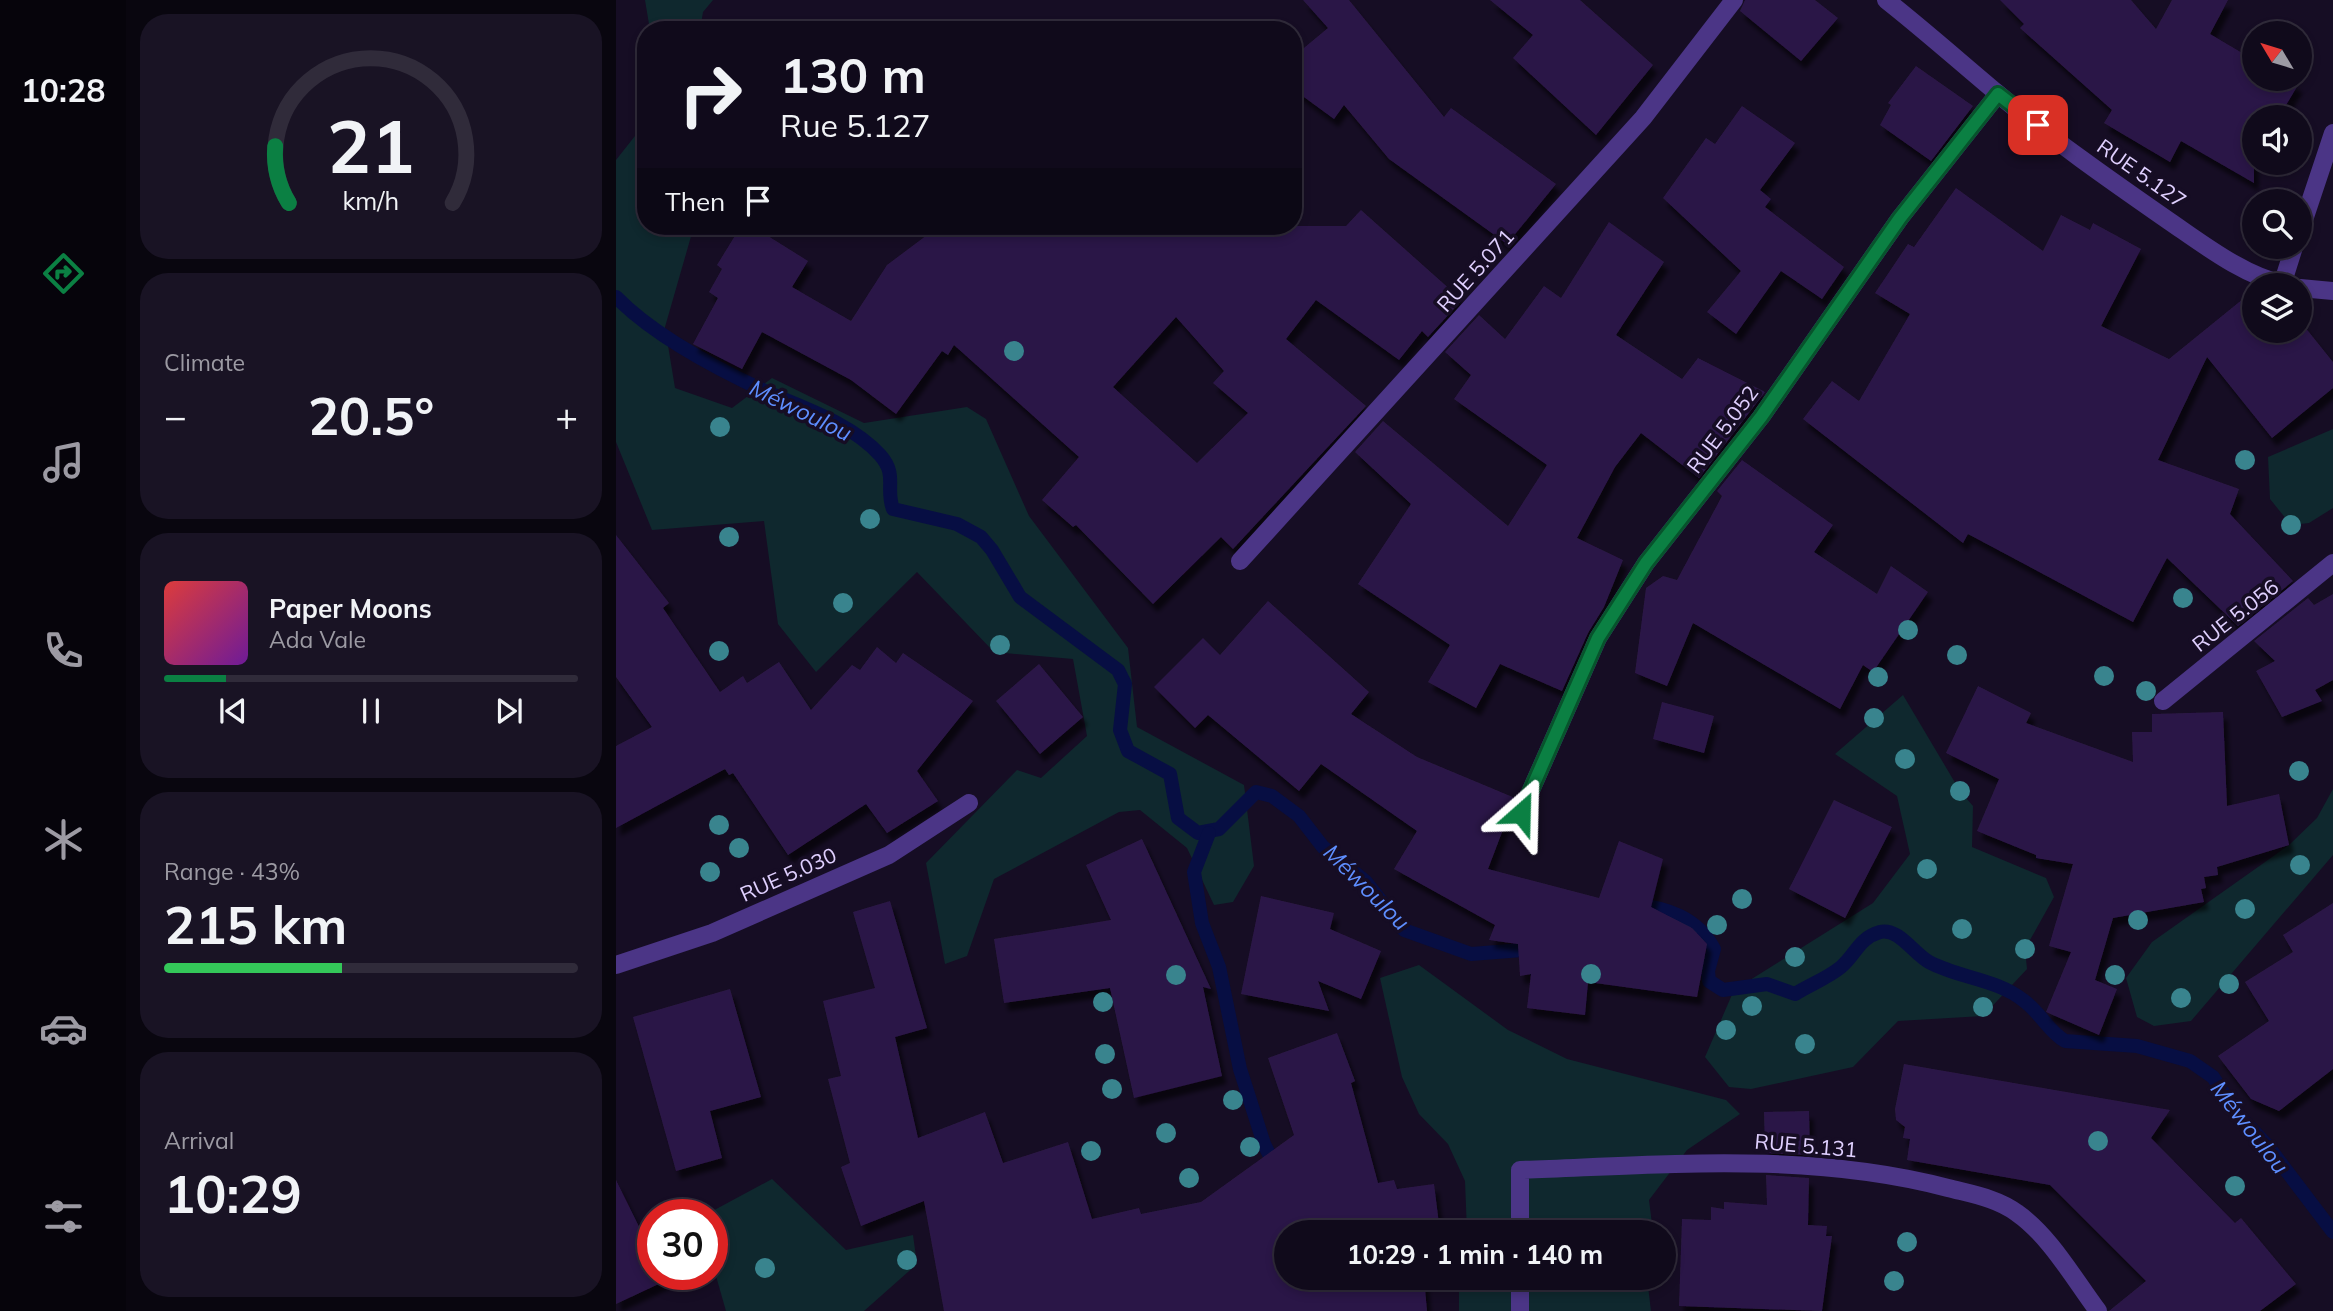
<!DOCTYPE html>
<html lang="en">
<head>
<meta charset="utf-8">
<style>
	:root { --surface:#100a1b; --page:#191324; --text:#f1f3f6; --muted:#9c9aa3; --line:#302b3a; --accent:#0b8043 }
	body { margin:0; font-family:Mulish,sans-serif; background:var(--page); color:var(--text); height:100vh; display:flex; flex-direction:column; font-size:26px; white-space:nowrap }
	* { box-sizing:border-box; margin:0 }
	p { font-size:23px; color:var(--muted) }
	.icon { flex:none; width:38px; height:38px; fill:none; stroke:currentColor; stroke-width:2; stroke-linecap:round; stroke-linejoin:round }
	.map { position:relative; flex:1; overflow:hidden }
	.side { display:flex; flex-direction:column; gap:14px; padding:14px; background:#09060f; width:490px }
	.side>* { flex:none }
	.banner { position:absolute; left:21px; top:21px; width:665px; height:214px; border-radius:28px; box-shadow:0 4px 10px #0003,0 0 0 2px var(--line); background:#100a1b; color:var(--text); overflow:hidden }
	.needle { width:46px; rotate:308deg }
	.buttons { position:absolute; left:1626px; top:21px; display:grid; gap:14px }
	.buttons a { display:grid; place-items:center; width:70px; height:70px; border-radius:50%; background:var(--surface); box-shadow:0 4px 10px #0003,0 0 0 2px var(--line); font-size:35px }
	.speed { position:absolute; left:21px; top:1199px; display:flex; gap:14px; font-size:35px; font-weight:700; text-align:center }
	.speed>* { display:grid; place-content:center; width:91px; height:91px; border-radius:50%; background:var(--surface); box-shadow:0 4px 10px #0003,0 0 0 2px var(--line); line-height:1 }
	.speed .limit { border:10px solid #d22; background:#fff; color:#111 }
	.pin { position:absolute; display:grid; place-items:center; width:60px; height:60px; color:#fff; margin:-30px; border-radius:14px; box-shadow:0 4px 10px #0006 }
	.me { position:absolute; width:77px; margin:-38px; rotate:25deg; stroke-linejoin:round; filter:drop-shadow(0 0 5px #0008) }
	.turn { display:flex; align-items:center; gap:24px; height:147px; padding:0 28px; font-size:32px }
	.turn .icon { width:91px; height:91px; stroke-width:2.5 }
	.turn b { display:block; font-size:49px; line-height:60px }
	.then { display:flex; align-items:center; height:66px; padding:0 28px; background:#0003; gap:14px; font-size:26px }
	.big { font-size:52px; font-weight:700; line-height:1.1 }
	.side .widget { flex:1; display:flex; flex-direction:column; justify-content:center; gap:10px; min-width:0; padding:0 24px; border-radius:28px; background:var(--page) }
	.side .dial { align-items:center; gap:0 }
	.dial svg { height:182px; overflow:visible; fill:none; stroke:var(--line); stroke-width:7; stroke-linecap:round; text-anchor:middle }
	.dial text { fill:var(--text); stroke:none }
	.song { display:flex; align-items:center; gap:21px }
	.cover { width:84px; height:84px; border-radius:10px; background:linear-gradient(135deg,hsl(0 70% 55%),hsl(280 70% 35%)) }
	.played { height:7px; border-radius:4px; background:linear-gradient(90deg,var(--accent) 15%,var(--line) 15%) }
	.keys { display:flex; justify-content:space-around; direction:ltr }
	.heat { display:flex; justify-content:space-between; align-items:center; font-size:38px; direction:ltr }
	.charge { height:10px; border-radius:5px; background:linear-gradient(90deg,#34c759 43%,var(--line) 0) }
	.trip { position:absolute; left:658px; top:1220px; width:402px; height:70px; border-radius:35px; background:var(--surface); box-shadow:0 4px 10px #0003,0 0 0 2px var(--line); font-weight:700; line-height:70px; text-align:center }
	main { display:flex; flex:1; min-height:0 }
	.dock { display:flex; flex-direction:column; width:126px; justify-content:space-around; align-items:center; background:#06040b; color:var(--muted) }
	.dock .icon { width:49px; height:49px }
	.dock .current { color:var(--accent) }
	.dock b { font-size:32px; color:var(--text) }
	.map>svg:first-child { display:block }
	.green { fill:#0f282e }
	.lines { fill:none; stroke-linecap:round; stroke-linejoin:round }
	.stream { stroke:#070e43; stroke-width:14 }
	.building { fill:#2c1846; fill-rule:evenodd; filter:url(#shadow) }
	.minor { stroke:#4b3586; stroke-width:18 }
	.tree { fill:#39848e }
	.route-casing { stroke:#07532c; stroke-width:18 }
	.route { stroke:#0b8043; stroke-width:12 }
	.labels { text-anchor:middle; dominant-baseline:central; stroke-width:7; stroke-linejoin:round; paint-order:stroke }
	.street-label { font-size:21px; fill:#e0d0ff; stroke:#160d24 }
	.water-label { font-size:23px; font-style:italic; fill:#5e8eff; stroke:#160d24 }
</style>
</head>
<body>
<main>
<nav class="dock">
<b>10:28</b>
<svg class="icon current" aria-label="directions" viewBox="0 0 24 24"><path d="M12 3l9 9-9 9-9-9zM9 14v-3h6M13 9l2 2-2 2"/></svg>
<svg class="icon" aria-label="music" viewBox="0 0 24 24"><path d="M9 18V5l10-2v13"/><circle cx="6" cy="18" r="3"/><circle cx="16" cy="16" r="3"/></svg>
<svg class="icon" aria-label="phone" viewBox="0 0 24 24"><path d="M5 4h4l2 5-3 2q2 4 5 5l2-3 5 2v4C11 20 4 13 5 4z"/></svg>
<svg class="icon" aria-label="climate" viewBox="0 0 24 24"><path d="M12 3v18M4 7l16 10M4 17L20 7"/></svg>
<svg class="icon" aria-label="car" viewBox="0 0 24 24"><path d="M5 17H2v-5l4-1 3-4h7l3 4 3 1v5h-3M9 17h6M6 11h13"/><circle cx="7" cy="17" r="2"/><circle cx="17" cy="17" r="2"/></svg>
<svg class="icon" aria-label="filters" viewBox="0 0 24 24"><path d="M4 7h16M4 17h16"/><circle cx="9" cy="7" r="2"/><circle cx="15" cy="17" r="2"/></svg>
</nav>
<section class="side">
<div class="widget dial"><svg viewBox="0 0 100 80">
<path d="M14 69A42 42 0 1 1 86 69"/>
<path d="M14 69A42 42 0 0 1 8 44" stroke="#0b8043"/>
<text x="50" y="56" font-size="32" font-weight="700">21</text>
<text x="50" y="72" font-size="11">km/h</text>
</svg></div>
<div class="widget"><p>Climate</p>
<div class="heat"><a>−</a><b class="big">20.5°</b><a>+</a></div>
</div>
<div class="widget">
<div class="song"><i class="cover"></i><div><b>Paper Moons</b><p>Ada Vale</p></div></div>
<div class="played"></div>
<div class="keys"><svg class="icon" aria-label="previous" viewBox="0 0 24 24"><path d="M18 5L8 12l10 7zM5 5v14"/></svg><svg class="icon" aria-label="pause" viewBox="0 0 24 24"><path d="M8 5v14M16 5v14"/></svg><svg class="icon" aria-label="next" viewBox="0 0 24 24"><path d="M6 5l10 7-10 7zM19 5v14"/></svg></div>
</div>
<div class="widget"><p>Range · 43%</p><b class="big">215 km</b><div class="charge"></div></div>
<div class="widget"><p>Arrival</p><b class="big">10:29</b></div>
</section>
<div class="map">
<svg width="1717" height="1311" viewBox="0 0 1717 1311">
	<defs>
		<filter id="shadow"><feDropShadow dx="4.5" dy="8" stdDeviation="2" flood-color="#0009"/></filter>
	</defs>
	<rect width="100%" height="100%" fill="#160d24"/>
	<!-- green -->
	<g class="green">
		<polygon points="29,0 97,0 87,12 84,30 34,30"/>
		<polygon points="30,122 30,226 78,226 49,327 59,388 116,408 156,378 248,423 351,407 370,419 413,516 512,648 521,727 628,785 638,866 617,902 598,905 571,848 524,810 503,812 378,879 351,956 329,964 310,863 401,770 425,778 471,736 457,659 378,652 301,572 200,672 162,624 148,521 36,530 0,442 0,160"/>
		<polygon points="1717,429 1717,508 1693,523 1675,525 1654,499 1652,457"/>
		<polygon points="1287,695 1344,791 1357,806 1356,847 1430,878 1438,897 1409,949 1411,969 1367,1016 1282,1021 1237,1067 1135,1089 1113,1087 1089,1057 1118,990 1257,903 1294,854 1281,796 1219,754"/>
		<polygon points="1717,789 1717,855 1575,1021 1538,1026 1521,1017 1510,978 1536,942 1673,845 1701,818"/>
		<polygon points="803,965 892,1030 951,1059 1110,1100 1124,1114 1071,1150 1033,1200 1037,1232 851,1232 849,1181 832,1144 803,1114 786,1077 764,978"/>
		<polygon points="156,1179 230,1250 297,1235 301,1264 248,1311 110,1311 96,1262 96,1214 91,1214"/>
		<polygon points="843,1278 1031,1278 1035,1311 843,1311"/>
	</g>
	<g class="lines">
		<!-- stream -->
		<g class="stream">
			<path d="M0,297C38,336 103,370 153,393C190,409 236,424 264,455C282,475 269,488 277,509L341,524L365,537L376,550L404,597L502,670L509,684L504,730L512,751L554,774L562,818L582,833L603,829L640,792L656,796L683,816L707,847L750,882L788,930L855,954L919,949"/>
			<polyline points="593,833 578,872 586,923 603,967 624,1069 648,1144 660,1168"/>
			<path d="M1017,904C1051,908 1081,917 1098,949L1092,971L1093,981L1107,990L1151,984L1179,994C1193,985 1212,978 1225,967C1240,954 1243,938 1264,932C1282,927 1298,954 1313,962C1343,978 1380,979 1407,1000C1424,1012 1433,1032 1449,1041L1521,1046L1574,1061L1597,1077L1622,1115L1651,1145L1717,1232"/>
		</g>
	</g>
	<!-- building -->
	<g class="building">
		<polygon points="687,0 733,0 828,117 835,108 940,184 891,244 773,159 728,105 718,119 677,89 677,57 712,28"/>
		<polygon points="874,0 964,0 1037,65 980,135 897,58 917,35"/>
		<polygon points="1129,0 1199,0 1222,18 1185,61 1124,11"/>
		<polygon points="1384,0 1515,0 1540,29 1556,0 1612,0 1594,34 1638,60 1638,79 1671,79 1682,85 1663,117 1638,117 1638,183 1565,141 1554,162 1488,123 1496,110 1404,28 1408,24"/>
		<polygon points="1300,66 1357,106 1315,161 1264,125 1275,105 1272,103"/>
		<polygon points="1126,106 1179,143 1144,190 1155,199 1149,207 1228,267 1206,299 1165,271 1120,334 1091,312 1125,271 1047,198 1090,138 1099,144"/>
		<polygon points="1340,188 1427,251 1445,215 1474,230 1477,223 1525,249 1485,326 1553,359 1638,290 1638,331 1684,331 1684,321 1717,362 1717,388 1656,438 1591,357 1542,460 1623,489 1614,514 1677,581 1622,626 1551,558 1517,622 1352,534 1347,543 1187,419 1216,381 1243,401 1294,314 1259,293 1292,244 1298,247"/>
		<path d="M745,210L846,300L812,337L806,331L783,360L700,300L670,339L750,406L617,549L605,537L537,604L460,525L457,527L426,500L463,457L338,345L332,355L326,351L280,414L235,380L146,332L126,369L77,344L102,298L93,292L106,269L101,265L125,226H136L192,261L176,287L235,321L271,265L323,226H730ZM560,317L608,371L597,383L632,413L581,463L497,387Z"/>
		<polygon points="993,222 1048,262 1000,335 1066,379 1082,358 1149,392 1083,478 1025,433 999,467 961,538 1007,560 988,607 972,633 946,691 884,664 860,708 812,682 834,645 742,584 795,504 739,452 767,421 892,526 931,465 838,399 855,375 829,352 863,315 889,339 928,286 945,298"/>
		<polygon points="1126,460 1217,525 1198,552 1261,594 1275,566 1312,592 1257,672 1247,665 1224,709 1077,623 1051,686 1019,673 1030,588 1047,576 1061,580 1106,496 1101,491"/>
		<polygon points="0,535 53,603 47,608 104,692 127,676 131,683 163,662 195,710 236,665 244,670 261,647 280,663 287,653 357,701 301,771 322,801 271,833 250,804 172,855 117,773 113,775 109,769 0,828 0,746 36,727 0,677"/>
		<polygon points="1717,594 1717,680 1699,690 1706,701 1666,717 1640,671 1659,661 1638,641 1692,598 1698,605"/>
		<polygon points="652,601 753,692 735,714 801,757 899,798 872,869 983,898 1003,841 1047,859 1035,907 1076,928 1091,944 1081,997 972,982 969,1015 911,1008 915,974 904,976 902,944 873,940 879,925 778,869 801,831 705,764 683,791 592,715 579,728 538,687 587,638 604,655"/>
		<polygon points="423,664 467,717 424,754 380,701"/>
		<polygon points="1362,686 1415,713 1410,723 1517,762 1516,732 1536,732 1536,714 1607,712 1611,806 1663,794 1673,845 1601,867 1602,875 1588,877 1590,888 1585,889 1588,902 1497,918 1479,980 1501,989 1483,1035 1430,1012 1455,952 1433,946 1457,864 1420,858 1420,855 1361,831 1383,779 1330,753"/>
		<polygon points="1046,702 1098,716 1088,753 1037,739"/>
		<polygon points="1218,800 1276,827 1229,918 1173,889"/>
		<polygon points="526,839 595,989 587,987 606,1076 518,1098 494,988 388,1003 378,939 495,920 470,865"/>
		<polygon points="645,896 718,913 714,929 765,951 745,999 702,981 713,1011 625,994"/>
		<polygon points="274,901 311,1028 279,1037 302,1138 369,1112 387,1163 452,1142 476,1219 523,1208 525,1214 585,1202 678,1135 652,1058 721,1033 739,1081 735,1083 762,1183 778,1180 781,1189 818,1184 823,1224 804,1227 804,1232 670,1232 670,1278 808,1278 811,1311 328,1311 308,1201 245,1226 225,1167 234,1163 212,1079 225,1076 207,1001 259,988 237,912"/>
		<polygon points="1717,903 1717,1069 1663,1111 1635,1099 1602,1056 1653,1021 1629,982 1677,952 1667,935"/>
		<polygon points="114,989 145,1097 94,1111 106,1158 60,1171 17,1017"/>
		<polygon points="1288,1064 1554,1110 1535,1138 1619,1223 1625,1218 1680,1284 1644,1311 1493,1311 1530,1281 1434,1185 1291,1160 1294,1139 1287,1138 1289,1127 1280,1120 1279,1109"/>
		<polygon points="1193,1111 1194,1155 1149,1153 1148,1112"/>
		<polygon points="1150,1175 1193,1178 1192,1225 1211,1226 1210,1236 1216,1236 1206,1311 1063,1306 1066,1219 1095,1220 1095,1207 1108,1209 1108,1202 1151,1205"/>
		<polygon points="0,1180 37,1255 37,1274 46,1274 49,1281 0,1304"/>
	</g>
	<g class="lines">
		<!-- minor -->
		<g class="minor">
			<path d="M1270,0C1308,30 1344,62 1381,93C1435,139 1494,180 1553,221C1588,245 1628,276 1670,285"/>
			<polyline points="1684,232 1717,133"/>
			<polyline points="1666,285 1678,247"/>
			<polyline points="1684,288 1717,291"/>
			<polyline points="624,561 1027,118 1118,0"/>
			<polyline points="1547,701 1717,563"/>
			<polyline points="905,813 982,638 1030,563 1145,417 1284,218 1382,94"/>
			<polyline points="0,965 96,933 273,855 353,803"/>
			<path d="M904,1232V1170C1046,1165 1192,1151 1332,1188C1355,1194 1381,1198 1401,1213C1434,1236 1458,1279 1482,1311"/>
			<polyline points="904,1278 904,1311"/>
		</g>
	</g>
	<!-- trees -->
	<g class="tree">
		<circle cx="398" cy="351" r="10"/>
		<circle cx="104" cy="427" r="10"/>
		<circle cx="1629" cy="460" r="10"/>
		<circle cx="254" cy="519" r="10"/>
		<circle cx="1675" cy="525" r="10"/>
		<circle cx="113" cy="537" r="10"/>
		<circle cx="1567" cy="598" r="10"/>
		<circle cx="227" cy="603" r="10"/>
		<circle cx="1292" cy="630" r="10"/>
		<circle cx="384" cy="645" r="10"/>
		<circle cx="103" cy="651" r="10"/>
		<circle cx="1341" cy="655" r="10"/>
		<circle cx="1488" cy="676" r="10"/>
		<circle cx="1262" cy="677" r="10"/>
		<circle cx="1530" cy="691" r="10"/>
		<circle cx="1258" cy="718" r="10"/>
		<circle cx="1289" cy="759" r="10"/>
		<circle cx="1683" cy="771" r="10"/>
		<circle cx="1344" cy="791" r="10"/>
		<circle cx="103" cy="825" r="10"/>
		<circle cx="123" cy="848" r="10"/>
		<circle cx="1684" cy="865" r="10"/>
		<circle cx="1311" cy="869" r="10"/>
		<circle cx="94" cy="872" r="10"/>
		<circle cx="1126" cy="899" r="10"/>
		<circle cx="1629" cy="909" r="10"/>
		<circle cx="1522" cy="920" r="10"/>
		<circle cx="1101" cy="925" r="10"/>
		<circle cx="1346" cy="929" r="10"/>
		<circle cx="1409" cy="949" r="10"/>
		<circle cx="1179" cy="957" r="10"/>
		<circle cx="975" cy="974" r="10"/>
		<circle cx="560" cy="975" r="10"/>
		<circle cx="1499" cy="975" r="10"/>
		<circle cx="1613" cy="984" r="10"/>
		<circle cx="1565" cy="998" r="10"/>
		<circle cx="487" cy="1002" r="10"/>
		<circle cx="1136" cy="1006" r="10"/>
		<circle cx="1367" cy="1007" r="10"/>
		<circle cx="1110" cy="1030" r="10"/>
		<circle cx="1189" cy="1044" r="10"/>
		<circle cx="489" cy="1054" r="10"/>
		<circle cx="496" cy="1089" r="10"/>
		<circle cx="617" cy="1100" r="10"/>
		<circle cx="550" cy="1133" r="10"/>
		<circle cx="1482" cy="1141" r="10"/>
		<circle cx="634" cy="1147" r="10"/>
		<circle cx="475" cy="1151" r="10"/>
		<circle cx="573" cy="1178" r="10"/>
		<circle cx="1619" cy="1186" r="10"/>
		<circle cx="1291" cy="1242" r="10"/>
		<circle cx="291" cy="1260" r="10"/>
		<circle cx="149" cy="1268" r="10"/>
		<circle cx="1278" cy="1281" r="10"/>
	</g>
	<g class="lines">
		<!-- route casing -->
		<g class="route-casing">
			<polyline id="route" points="905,813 982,638 1030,563 1145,417 1284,218 1382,94 1422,125"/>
		</g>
		<!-- route -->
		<use href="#route" class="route"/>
	</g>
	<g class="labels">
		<!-- street labels -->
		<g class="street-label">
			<text transform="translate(1526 173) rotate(35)">RUE 5.127</text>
			<text transform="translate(859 270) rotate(-48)">RUE 5.071</text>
			<text transform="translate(1106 429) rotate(-53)">RUE 5.052</text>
			<text transform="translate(1619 615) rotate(-38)">RUE 5.056</text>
			<text transform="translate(172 874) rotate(-24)">RUE 5.030</text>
			<text transform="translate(1190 1145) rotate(5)">RUE 5.131</text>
		</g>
		<!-- water labels -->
		<g class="water-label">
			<text transform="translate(185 410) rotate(26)">Méwoulou</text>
			<text transform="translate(751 887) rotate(45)">Méwoulou</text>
			<text transform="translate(1634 1127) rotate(52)">Méwoulou</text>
		</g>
	</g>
</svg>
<div class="buttons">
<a><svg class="needle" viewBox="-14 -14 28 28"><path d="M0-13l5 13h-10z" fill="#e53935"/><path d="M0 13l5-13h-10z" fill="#9c9aa3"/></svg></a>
<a><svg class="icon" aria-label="sound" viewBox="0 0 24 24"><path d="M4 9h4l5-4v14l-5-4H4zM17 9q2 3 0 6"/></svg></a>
<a><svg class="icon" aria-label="search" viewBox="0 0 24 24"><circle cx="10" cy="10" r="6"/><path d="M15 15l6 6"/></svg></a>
<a><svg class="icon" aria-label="layers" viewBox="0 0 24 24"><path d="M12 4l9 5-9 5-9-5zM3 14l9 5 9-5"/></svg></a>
</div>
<div class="speed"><div class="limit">30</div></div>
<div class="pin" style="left:1422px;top:125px;background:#d93025"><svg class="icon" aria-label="arrive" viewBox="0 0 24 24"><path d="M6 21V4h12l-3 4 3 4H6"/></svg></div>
<svg class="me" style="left:905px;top:813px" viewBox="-20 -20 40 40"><path d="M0-17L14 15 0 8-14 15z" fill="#0b8043" stroke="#fff" stroke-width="4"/></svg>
<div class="trip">10:29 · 1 min · 140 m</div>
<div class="banner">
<div class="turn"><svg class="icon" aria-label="right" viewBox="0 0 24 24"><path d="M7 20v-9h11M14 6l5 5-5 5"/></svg><div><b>130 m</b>Rue 5.127</div></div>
<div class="then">Then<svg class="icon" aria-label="arrive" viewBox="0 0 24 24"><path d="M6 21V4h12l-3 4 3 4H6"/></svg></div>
</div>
</div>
</main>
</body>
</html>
